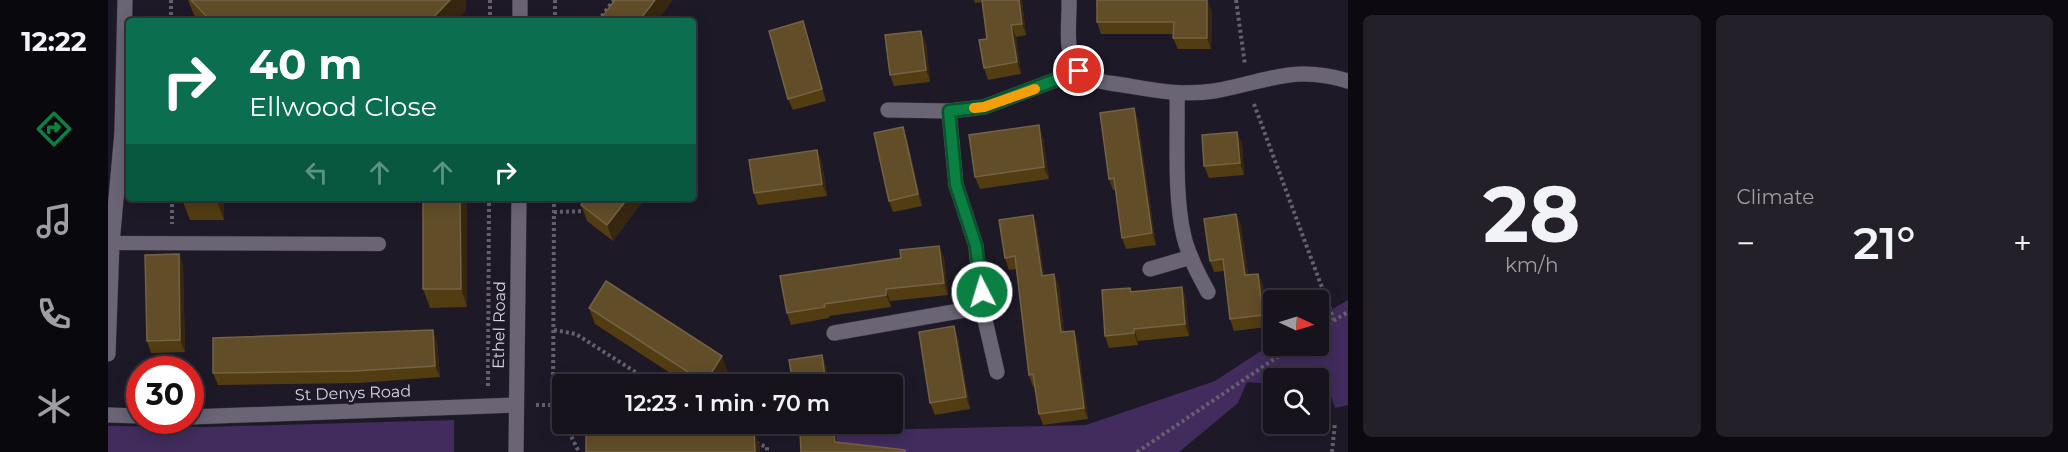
<!DOCTYPE html>
<html lang="en">
<head>
<meta charset="utf-8">
<style>
	:root { --surface:#16131d; --page:#23202a; --text:#f1f3f6; --muted:#9e9ea4; --line:#35323b; --accent:#0b8043 }
	body { margin:0; font-family:Montserrat,sans-serif; background:var(--page); color:var(--text); height:100vh; display:flex; flex-direction:column; font-size:22px; white-space:nowrap }
	* { box-sizing:border-box; margin:0 }
	p { font-size:20px; color:var(--muted) }
	.icon { flex:none; width:33px; height:33px; fill:none; stroke:currentColor; stroke-width:2; stroke-linecap:round; stroke-linejoin:round }
	.map { position:relative; flex:1; overflow:hidden }
	.side { display:flex; flex-direction:column; gap:15px; padding:15px; background:#0c0a10; width:720px }
	.side>* { flex:none }
	.hud { position:absolute; left:18px; top:18px; width:570px; height:183px; border-radius:6px; box-shadow:0 3px 15px #0003,0 0 0 2px var(--line); background:#0b6e4f; color:#fff; overflow:hidden }
	.needle { width:39px; rotate:94deg }
	.tools { position:absolute; left:1155px; top:290px; display:grid; gap:12px }
	.tools a { display:grid; place-items:center; width:66px; height:66px; border-radius:6px; background:var(--surface); box-shadow:0 3px 15px #0003,0 0 0 2px var(--line); font-size:30px }
	.speed { position:absolute; left:18px; top:356px; display:flex; gap:12px; font-size:30px; font-weight:700; text-align:center }
	.speed>* { display:grid; place-content:center; width:78px; height:78px; border-radius:50%; background:var(--surface); box-shadow:0 3px 15px #0003,0 0 0 2px var(--line); line-height:1 }
	.speed .limit { border:9px solid #d22; background:#fff; color:#111 }
	.pin { position:absolute; display:grid; place-items:center; width:51px; height:51px; color:#fff; margin:-26px; border:3px solid #fff; border-radius:50%; box-shadow:0 2px 6px #0007 }
	.me { position:absolute; width:66px; margin:-33px; rotate:355deg; stroke-linejoin:round; filter:drop-shadow(0 0 4px #0008) }
	.turn { display:flex; align-items:center; gap:21px; height:126px; padding:0 24px; font-size:27px }
	.turn .icon { width:78px; height:78px; stroke-width:2.5 }
	.turn b { display:block; font-size:42px; line-height:51px }
	.lanes { display:flex; align-items:center; height:57px; padding:0 24px; background:#0003; justify-content:center; gap:30px; direction:ltr }
	.lanes .off { opacity:.35 }
	.big { font-size:45px; font-weight:600; line-height:1.1 }
	.side .tile { flex:1; display:flex; flex-direction:column; justify-content:center; gap:9px; min-width:0; padding:0 21px; border-radius:9px; background:var(--page) }
	.side .dial { align-items:center; gap:0 }
	.dial b { font-size:78px; line-height:1 }
	.heat { display:flex; justify-content:space-between; align-items:center; font-size:33px; direction:ltr }
	.side .tiles { flex:1; display:grid; gap:15px; grid-template-columns:repeat(2,1fr) }
	.trip { position:absolute; left:444px; top:374px; width:351px; height:60px; border-radius:6px; background:var(--surface); box-shadow:0 3px 15px #0003,0 0 0 2px var(--line); font-weight:600; line-height:60px; text-align:center }
	main { display:flex; flex:1; min-height:0 }
	.dock { display:flex; flex-direction:column; width:108px; justify-content:space-around; align-items:center; background:#09080c; color:var(--muted) }
	.dock .icon { width:42px; height:42px }
	.dock .selected { color:var(--accent) }
	.dock b { font-size:27px; color:var(--text) }
	.map>svg:first-child { display:block }
	.green { fill:#412c5d }
	.lines { fill:none; stroke-linecap:round; stroke-linejoin:round }
	.service-casing { stroke:#37333e; stroke-width:15 }
	.minor-casing { stroke:#37333e; stroke-width:16 }
	.tertiary-casing { stroke:#37333e; stroke-width:16 }
	.path { stroke:#65606c; stroke-width:4; stroke-dasharray:3 3; stroke-linecap:butt }
	.service { stroke:#6a6475; stroke-width:14 }
	.minor { stroke:#6a6475; stroke-width:15 }
	.tertiary { stroke:#6a6475; stroke-width:15 }
	.wall { fill:#523c12 }
	.shaded-wall { fill:#372711 }
	.building { fill:#614d28; stroke:#746245; stroke-width:1.5 }
	.route-casing { stroke:#07532c; stroke-width:15 }
	.route { stroke:#0b8043; stroke-width:10 }
	.slow { stroke:#f59e0b; stroke-width:10 }
	.labels { text-anchor:middle; dominant-baseline:central; stroke-width:6; stroke-linejoin:round; paint-order:stroke }
	.street-label { font-size:16px; fill:#d9d5df; stroke:#1e1927 }
</style>
</head>
<body>
<main>
<nav class="dock">
<b>12:22</b>
<svg class="icon selected" aria-label="directions" viewBox="0 0 24 24"><path d="M12 3l9 9-9 9-9-9zM9 14v-3h6M13 9l2 2-2 2"/></svg>
<svg class="icon" aria-label="music" viewBox="0 0 24 24"><path d="M9 18V5l10-2v13"/><circle cx="6" cy="18" r="3"/><circle cx="16" cy="16" r="3"/></svg>
<svg class="icon" aria-label="phone" viewBox="0 0 24 24"><path d="M5 4h4l2 5-3 2q2 4 5 5l2-3 5 2v4C11 20 4 13 5 4z"/></svg>
<svg class="icon" aria-label="climate" viewBox="0 0 24 24"><path d="M12 3v18M4 7l16 10M4 17L20 7"/></svg>
</nav>
<div class="map">
<svg width="1240" height="452" viewBox="0 0 1240 452">
	<rect width="100%" height="100%" fill="#1e1927"/>
	<!-- green -->
	<g class="green">
		<polygon points="1240,300 1240,405 1227,408 1220,387 1211,386 1210,378 1166,378 1165,384 1139,382 1130,403 1071,452 723,452 725,431 978,425 1107,381 1165,343 1166,345 1210,345 1211,317"/>
		<polygon points="346,420 346,452 0,452 0,426 98,427"/>
	</g>
	<g class="lines">
		<!-- service casing -->
		<g class="service-casing">
			<polyline id="service" points="4,243 271,244"/>
		</g>
		<!-- minor casing -->
		<g class="minor-casing">
			<g id="minor">
				<path d="M961,0C962,21 955,54 971,71C981,81 1001,83 1015,85C1045,90 1074,96 1106,91C1158,82 1186,64 1240,81"/>
				<path d="M1069,94C1070,137 1066,196 1076,237C1081,257 1090,274 1100,292"/>
				<polyline points="780,110 841,111"/>
				<polyline points="1042,269 1083,257"/>
				<polyline points="726,333 874,307"/>
				<polyline points="0,354 4,243 14,132 17,0"/>
				<polyline points="889,372 874,307 868,246 848,185 841,111 876,107 971,71"/>
				<polyline points="0,415 32,416"/>
				<polyline points="82,417 408,405"/>
			</g>
		</g>
		<!-- tertiary casing -->
		<g class="tertiary-casing">
			<g id="tertiary">
				<polyline points="412,21 412,0"/>
				<polyline points="408,452 411,198"/>
			</g>
		</g>
		<!-- path -->
		<g class="path">
			<polyline points="1128,0 1137,65"/>
			<polyline points="63,21 63,0"/>
			<polyline points="382,21 382,0"/>
			<polyline points="447,21 447,0"/>
			<polyline points="490,21 506,0"/>
			<polyline points="1146,104 1226,320"/>
			<polyline points="64,198 64,224"/>
			<polyline points="446,198 445,405 454,420"/>
			<polyline points="446,212 480,211"/>
			<polyline points="446,330 468,334 546,384"/>
			<polyline points="1210,330 1240,312"/>
			<polyline points="380,386 381,198"/>
			<polyline points="428,405 445,405"/>
			<polyline points="456,423 458,425 609,432"/>
			<polyline points="602,423 606,431"/>
			<polyline points="458,426 471,452"/>
			<polyline points="648,443 659,447 659,452"/>
			<polyline points="1029,452 1187,345"/>
			<polyline points="1224,452 1227,423"/>
		</g>
		<!-- service -->
		<use href="#service" class="service"/>
		<!-- minor -->
		<use href="#minor" class="minor"/>
		<!-- tertiary -->
		<use href="#tertiary" class="tertiary"/>
	</g>
	<!-- wall -->
	<g class="wall">
		<polygon points="80,0 358,0 358,10 347,21 92,21 86,15"/>
		<polygon points="866,0 914,0 918,35 908,37 913,74 880,80 876,68 879,39 874,2 867,3"/>
		<polygon points="1099,0 1104,12 1103,49 1070,49 1065,38 1066,34 993,34 989,22"/>
		<polygon points="699,33 718,101 685,110 680,99"/>
		<polygon points="818,43 822,82 786,86 782,75"/>
		<polygon points="1026,108 1030,120 1048,245 1018,249 1014,238 1007,190 1005,190 1001,179"/>
		<polygon points="795,127 799,139 814,206 785,212 781,201"/>
		<polygon points="1129,132 1134,144 1136,175 1101,178 1096,166"/>
		<polygon points="935,137 941,179 872,189 867,177"/>
		<polygon points="714,162 719,196 650,205 646,193"/>
		<polygon points="75,198 116,198 116,220 82,220 75,202"/>
		<polygon points="315,198 359,198 359,307 322,308 315,289"/>
		<polygon points="537,198 505,241 479,221 473,205"/>
		<polygon points="1128,214 1133,226 1140,275 1150,274 1155,285 1159,327 1126,331 1122,319 1116,271 1106,272 1102,261"/>
		<polygon points="925,215 929,227 936,275 946,274 951,286 956,332 970,343 980,419 935,425 931,414 927,386 925,387 921,375 909,269 901,270 897,258"/>
		<polygon points="831,246 836,258 840,295 782,301 783,307 721,316 721,318 683,325 679,313"/>
		<polygon points="71,254 75,266 77,352 43,353 39,341"/>
		<polygon points="1074,287 1078,299 1081,336 1030,341 1030,345 1001,348 997,336 1024,291"/>
		<polygon points="481,308 620,372 612,384 579,384 487,324"/>
		<polygon points="850,338 862,409 827,415 822,403"/>
		<polygon points="329,342 332,377 251,383 110,385 105,373"/>
	</g>
	<!-- shaded-wall -->
	<g class="shaded-wall">
		<polygon points="342,0 358,0 358,10 347,21 322,21"/>
		<polygon points="547,0 565,0 549,21 531,21"/>
		<polygon points="911,0 914,0 918,35 914,24"/>
		<polygon points="1099,0 1104,12 1103,49 1099,38"/>
		<polygon points="695,21 699,33 718,101 714,89"/>
		<polygon points="903,25 908,37 913,74 909,62"/>
		<polygon points="813,31 818,43 822,82 818,70"/>
		<polygon points="1026,108 1030,120 1048,245 1044,233"/>
		<polygon points="585,121 588,131 585,135"/>
		<polygon points="931,125 935,137 941,179 936,167"/>
		<polygon points="795,127 799,139 814,206 810,194"/>
		<polygon points="1129,132 1134,144 1136,175 1132,163"/>
		<polygon points="709,150 714,162 719,196 714,184"/>
		<polygon points="109,198 116,198 116,220 109,201"/>
		<polygon points="352,198 359,198 359,307 353,289"/>
		<polygon points="520,198 537,198 505,241 499,225"/>
		<polygon points="1128,214 1133,226 1142,287 1137,275"/>
		<polygon points="925,215 929,227 938,287 934,276"/>
		<polygon points="831,246 836,258 840,295 836,283"/>
		<polygon points="71,254 75,266 77,352 72,340"/>
		<polygon points="946,274 951,286 957,344 953,332"/>
		<polygon points="1150,274 1155,285 1159,327 1155,315"/>
		<polygon points="1074,287 1078,299 1081,336 1077,324"/>
		<polygon points="778,289 782,301 783,307 778,295"/>
		<polygon points="846,326 850,338 862,409 858,397"/>
		<polygon points="1026,329 1030,341 1030,345 1026,333"/>
		<polygon points="325,330 329,342 332,377 327,366"/>
		<polygon points="966,331 970,343 980,419 976,408"/>
		<polygon points="714,355 718,365 721,384 718,384"/>
		<polygon points="614,356 620,372 612,384 597,384"/>
		<polygon points="724,423 726,423 731,452 727,442"/>
		<polygon points="646,431 652,446 652,452 647,452"/>
	</g>
	<!-- building -->
	<g class="building">
		<polygon points="83,0 342,0 322,21 100,18"/>
		<polygon points="507,0 547,0 531,21 491,21"/>
		<polygon points="874,0 911,0 914,24 903,25 909,62 876,68 871,40 879,39"/>
		<polygon points="989,0 1099,0 1099,38 1065,38 1066,22 989,22"/>
		<polygon points="695,21 714,89 680,99 661,31"/>
		<polygon points="813,31 818,70 782,75 777,35"/>
		<polygon points="1026,108 1044,233 1014,238 1006,178 1001,179 992,113"/>
		<polygon points="931,125 936,167 867,177 861,135"/>
		<polygon points="795,127 810,194 781,201 766,133"/>
		<polygon points="1129,132 1132,163 1096,166 1094,135"/>
		<polygon points="709,150 714,184 646,193 641,160"/>
		<polygon points="75,198 109,198 109,201 75,202"/>
		<polygon points="315,198 352,198 353,289 315,289"/>
		<polygon points="479,198 520,198 499,225 473,205"/>
		<polygon points="1128,214 1137,275 1150,274 1155,315 1122,319 1115,259 1102,261 1096,219"/>
		<polygon points="925,215 934,276 946,274 953,332 966,331 976,408 931,414 925,374 921,375 907,256 897,258 891,220"/>
		<polygon points="831,246 836,283 778,289 778,295 716,304 717,307 679,313 672,276 793,258 792,250"/>
		<polygon points="71,254 72,340 39,341 37,255"/>
		<polygon points="498,281 614,356 597,383 481,308"/>
		<polygon points="1074,287 1077,324 1026,329 1026,333 997,336 994,290 1022,288 1023,292"/>
		<polygon points="846,326 858,397 822,403 811,332"/>
		<polygon points="325,330 327,366 247,371 105,373 105,338"/>
		<polygon points="714,355 718,384 685,384 681,360"/>
		<polygon points="691,423 724,423 727,442 797,450 797,452 693,452 692,432"/>
		<polygon points="646,431 647,452 478,452 478,433"/>
	</g>
	<g class="lines">
		<!-- route casing -->
		<g class="route-casing">
			<polyline id="route" points="874,292 868,246 848,185 841,111 876,107 971,71"/>
		</g>
		<!-- route -->
		<use href="#route" class="route"/>
		<!-- slow -->
		<polyline class="slow" points="866,108 876,107 927,89"/>
	</g>
	<g class="labels">
		<!-- street labels -->
		<g class="street-label">
			<text transform="translate(391 325) rotate(-89)">Ethel Road</text>
			<text transform="translate(245 393) rotate(-2)">St Denys Road</text>
		</g>
	</g>
</svg>
<div class="tools">
<a><svg class="needle" viewBox="-14 -14 28 28"><path d="M0-13l5 13h-10z" fill="#e53935"/><path d="M0 13l5-13h-10z" fill="#9e9ea4"/></svg></a>
<a><svg class="icon" aria-label="search" viewBox="0 0 24 24"><circle cx="10" cy="10" r="6"/><path d="M15 15l6 6"/></svg></a>
</div>
<div class="speed"><div class="limit">30</div></div>
<div class="pin" style="left:971px;top:71px;background:#d93025"><svg class="icon" aria-label="arrive" viewBox="0 0 24 24"><path d="M6 21V4h12l-3 4 3 4H6"/></svg></div>
<svg class="me" style="left:874px;top:292px" viewBox="-20 -20 40 40"><circle r="17" fill="#0b8043" stroke="#fff" stroke-width="3"/><path d="M0-11L8 9 0 5-8 9z" fill="#fff"/></svg>
<div class="trip">12:23 · 1 min · 70 m</div>
<div class="hud">
<div class="turn"><svg class="icon" aria-label="right" viewBox="0 0 24 24"><path d="M7 20v-9h11M14 6l5 5-5 5"/></svg><div><b>40 m</b>Ellwood Close</div></div>
<div class="lanes"><svg class="icon off" aria-label="left" viewBox="0 0 24 24"><path d="M17 20v-9H6M10 6l-5 5 5 5"/></svg><svg class="icon off" aria-label="ahead" viewBox="0 0 24 24"><path d="M12 20V5M6 11l6-6 6 6"/></svg><svg class="icon off" aria-label="ahead" viewBox="0 0 24 24"><path d="M12 20V5M6 11l6-6 6 6"/></svg><svg class="icon" aria-label="right" viewBox="0 0 24 24"><path d="M7 20v-9h11M14 6l5 5-5 5"/></svg></div>
</div>
</div>
<section class="side">
<div class="tiles">
<div class="tile dial"><b>28</b><p>km/h</p></div>
<div class="tile"><p>Climate</p>
<div class="heat"><a>−</a><b class="big">21°</b><a>+</a></div>
</div>
</div>
</section>
</main>
</body>
</html>
